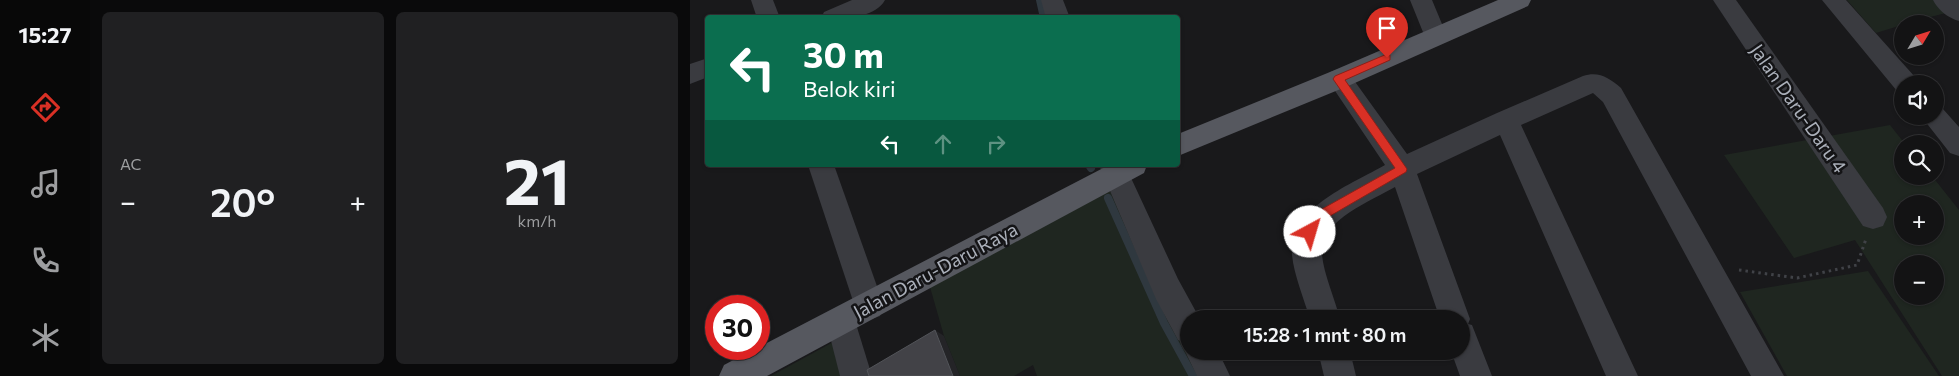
<!DOCTYPE html>
<html lang="id">
<head>
<meta charset="utf-8">
<style>
	:root { --surface:#131314; --page:#202022; --text:#f1f3f6; --muted:#9d9ea0; --line:#323234; --accent:#d93025 }
	body { margin:0; font-family:Commissioner,sans-serif; background:var(--page); color:var(--text); height:100vh; display:flex; flex-direction:column; font-size:19px; white-space:nowrap }
	* { box-sizing:border-box; margin:0 }
	p { font-size:16px; color:var(--muted) }
	.icon { flex:none; width:28px; height:28px; fill:none; stroke:currentColor; stroke-width:2; stroke-linecap:round; stroke-linejoin:round }
	.map { position:relative; flex:1; overflow:hidden }
	.details { display:flex; flex-direction:column; gap:12px; padding:12px; background:#0a0a0b; width:600px }
	.details>* { flex:none }
	.hud { position:absolute; left:15px; top:15px; width:475px; height:152px; border-radius:5px; box-shadow:0 1px 4px #0004,0 0 0 1px var(--line); background:#0b6e4f; color:#fff; overflow:hidden }
	.needle { width:32px; rotate:52deg }
	.fabs { position:absolute; left:1204px; top:15px; display:grid; gap:10px }
	.fabs a { display:grid; place-items:center; width:50px; height:50px; border-radius:50%; background:var(--surface); box-shadow:0 1px 4px #0004,0 0 0 1px var(--line); font-size:25px }
	.speed { position:absolute; left:15px; top:295px; display:flex; gap:10px; font-size:25px; font-weight:700; text-align:center }
	.speed>* { display:grid; place-content:center; width:65px; height:65px; border-radius:50%; background:var(--surface); box-shadow:0 1px 4px #0004,0 0 0 1px var(--line); line-height:1 }
	.speed .limit { border:8px solid #d22; background:#fff; color:#111 }
	.pin { position:absolute; display:grid; place-items:center; width:42px; height:42px; color:#fff; margin:-51px -21px; border-radius:50% 50% 50% 0; rotate:-45deg; box-shadow:0 0 5px #0007 }
	.pin .icon { rotate:45deg }
	.me { position:absolute; width:55px; margin:-28px; rotate:39deg; stroke-linejoin:round; filter:drop-shadow(0 0 4px #0008) }
	.turn { display:flex; align-items:center; gap:18px; height:105px; padding:0 15px; font-size:22px }
	.turn .icon { width:65px; height:65px; stroke-width:2.5 }
	.turn b { display:block; font-size:35px; line-height:42px }
	.lanes { display:flex; align-items:center; height:48px; padding:0 15px; background:#0003; justify-content:center; gap:25px; direction:ltr }
	.lanes .off { opacity:.35 }
	.big { font-size:38px; font-weight:600; line-height:1.1 }
	.details .widget { flex:1; display:flex; flex-direction:column; justify-content:center; gap:8px; min-width:0; padding:0 18px; border-radius:8px; background:var(--page) }
	.details .dial { align-items:center; gap:0 }
	.dial b { font-size:65px; line-height:1 }
	.heat { display:flex; justify-content:space-between; align-items:center; font-size:28px; direction:ltr }
	.details .tiles { flex:1; display:grid; gap:12px; grid-template-columns:repeat(2,1fr) }
	.trip { position:absolute; left:490px; top:310px; width:290px; height:50px; border-radius:25px; background:var(--surface); box-shadow:0 1px 4px #0004,0 0 0 1px var(--line); font-weight:600; line-height:50px; text-align:center }
	main { display:flex; flex:1; min-height:0 }
	.menu { display:flex; flex-direction:column; width:90px; justify-content:space-around; align-items:center; background:#080808; color:var(--muted) }
	.menu .icon { width:35px; height:35px }
	.menu .selected { color:var(--accent) }
	.menu b { font-size:22px; color:var(--text) }
	.map>svg:first-child { display:block }
	.green { fill:#1f2620; fill-rule:evenodd }
	.lines { fill:none; stroke-linecap:round; stroke-linejoin:round }
	.stream { stroke:#2f383f; stroke-width:8 }
	.path { stroke:#404247; stroke-width:3; stroke-dasharray:2.5 4; stroke-linecap:butt }
	.minor { fill:#3a3b40; fill-rule:evenodd }
	.major { fill:#56585f; fill-rule:evenodd }
	.shaded-wall { fill:#242427 }
	.building { fill:#424247; stroke:#525459 }
	.route { fill:#d93025; stroke:#8d1f18 }
	.labels { text-anchor:middle; dominant-baseline:central; stroke-width:5; stroke-linejoin:round; paint-order:stroke }
	.street-label { font-size:19px; fill:#abb0ba; stroke:#141416 }
</style>
</head>
<body>
<main>
<nav class="menu">
<b>15:27</b>
<svg class="icon selected" aria-label="directions" viewBox="0 0 24 24"><path d="M12 3l9 9-9 9-9-9zM9 14v-3h6M13 9l2 2-2 2"/></svg>
<svg class="icon" aria-label="music" viewBox="0 0 24 24"><path d="M9 18V5l10-2v13"/><circle cx="6" cy="18" r="3"/><circle cx="16" cy="16" r="3"/></svg>
<svg class="icon" aria-label="phone" viewBox="0 0 24 24"><path d="M5 4h4l2 5-3 2q2 4 5 5l2-3 5 2v4C11 20 4 13 5 4z"/></svg>
<svg class="icon" aria-label="climate" viewBox="0 0 24 24"><path d="M12 3v18M4 7l16 10M4 17L20 7"/></svg>
</nav>
<section class="details">
<div class="tiles">
<div class="widget"><p>AC</p>
<div class="heat"><a>−</a><b class="big">20°</b><a>+</a></div>
</div>
<div class="widget dial"><b>21</b><p>km/h</p></div>
</div>
</section>
<div class="map">
<svg width="1269" height="376" viewBox="0 0 1269 376">
	<rect width="100%" height="100%" fill="#19191b"/>
	<!-- green -->
	<g class="green">
		<polygon points="1157,0 1246,0 1260,12 1212,24 1212,25 1186,33"/>
		<path d="M1200,125L1215,144H1212V176H1242L1269,210V376H1252L1165,240L1104,258L1034,155ZM1212,204H1245V236H1212ZM1212,264H1245V296H1212Z"/>
		<polygon points="420,191 512,376 347,376 343,365 324,376 270,376 254,336 240,287"/>
		<polygon points="1178,271 1249,376 1097,376 1050,292"/>
		<polygon points="147,340 156,376 81,376"/>
	</g>
	<g class="lines">
		<!-- stream -->
		<g class="stream">
			<polyline points="350,0 354,18"/>
			<polyline points="399,165 401,168"/>
			<polyline points="418,198 474,323 503,376"/>
		</g>
		<!-- path -->
		<polyline class="path" points="1049,270 1107,278 1167,265 1176,239"/>
		<!-- minor -->
		<g class="minor">
			<polygon points="61,0 83,0 90,18 67,18"/>
			<path d="M162,0H195C184,20 150,18 131,18L134,12Z"/>
			<polygon points="351,0 373,0 380,18 356,18"/>
			<polygon points="720,0 742,0 757,36 753,42 745,45 737,42"/>
			<polygon points="1023,0 1046,0 1193,208 1197,217 1193,226 1183,229 1173,226"/>
			<polygon points="1132,0 1156,0 1225,77 1228,84 1212,84 1212,93 1207,91"/>
			<path d="M1243,0H1269V21C1258,18 1248,10 1243,0Z"/>
			<polygon points="18,58 18,77 0,84 0,64"/>
			<path d="M649,69L658,72L717,154L807,113L893,76C909,71 919,78 931,88L1094,376H1061L913,102L903,93L831,125L948,376H916L810,135L727,174L780,319L778,324L782,325L802,376H770L761,351H771V319H750L705,187C681,201 628,221 632,255C634,275 645,299 650,319H620C614,299 604,275 602,255C598,208 662,184 695,165L637,79L640,72Z"/>
			<polygon points="1245,106 1253,109 1269,127 1269,156 1260,153 1231,116 1245,116"/>
			<polygon points="118,165 144,165 194,306 190,316 179,320 168,316"/>
			<polygon points="409,165 435,165 488,279 510,319 499,319 499,351 528,351 540,376 507,376 495,351 498,344 488,340 466,299"/>
			<polygon points="151,306 162,311 182,376 150,376 136,321 140,311"/>
			<polygon points="628,351 660,351 666,376 634,376"/>
		</g>
		<!-- major -->
		<g class="major">
			<polygon points="808,0 841,0 838,6 658,86 488,156 488,134 640,72"/>
			<polygon points="419,165 457,165 454,173 77,376 29,376 34,365 64,349 69,349 69,347"/>
		</g>
	</g>
	<!-- shaded-wall -->
	<polygon class="shaded-wall" points="245,330 254,336 270,376 263,376"/>
	<!-- building -->
	<polygon class="building" points="245,330 263,376 179,376 177,370"/>
	<!-- route -->
	<polygon class="route" points="697,54 700,55 700,60 655,80 717,169 716,172 640,216 630,226 625,235 620,237 616,235 615,232 622,218 632,209 705,168 643,79 645,76"/>
	<g class="labels">
		<!-- street labels -->
		<g class="street-label">
			<text transform="translate(1109 108) rotate(55)">Jalan Daru-Daru 4</text>
			<text transform="translate(245 270) rotate(-28)">Jalan Daru-Daru Raya</text>
		</g>
	</g>
</svg>
<div class="fabs">
<a><svg class="needle" viewBox="-14 -14 28 28"><path d="M0-13l5 13h-10z" fill="#e53935"/><path d="M0 13l5-13h-10z" fill="#9d9ea0"/></svg></a>
<a><svg class="icon" aria-label="sound" viewBox="0 0 24 24"><path d="M4 9h4l5-4v14l-5-4H4zM17 9q2 3 0 6"/></svg></a>
<a><svg class="icon" aria-label="search" viewBox="0 0 24 24"><circle cx="10" cy="10" r="6"/><path d="M15 15l6 6"/></svg></a>
<a>+</a>
<a>−</a>
</div>
<div class="speed"><div class="limit">30</div></div>
<div class="pin" style="left:697px;top:58px;background:#d93025"><svg class="icon" aria-label="arrive" viewBox="0 0 24 24"><path d="M6 21V4h12l-3 4 3 4H6"/></svg></div>
<svg class="me" style="left:620px;top:232px" viewBox="-20 -20 40 40"><circle r="19" fill="#fff"/><path d="M0-13L10 11 0 6-10 11z" fill="#d93025"/></svg>
<div class="trip">15:28 · 1 mnt · 80 m</div>
<div class="hud">
<div class="turn"><svg class="icon" aria-label="left" viewBox="0 0 24 24"><path d="M17 20v-9H6M10 6l-5 5 5 5"/></svg><div><b>30 m</b>Belok kiri</div></div>
<div class="lanes"><svg class="icon" aria-label="left" viewBox="0 0 24 24"><path d="M17 20v-9H6M10 6l-5 5 5 5"/></svg><svg class="icon off" aria-label="ahead" viewBox="0 0 24 24"><path d="M12 20V5M6 11l6-6 6 6"/></svg><svg class="icon off" aria-label="right" viewBox="0 0 24 24"><path d="M7 20v-9h11M14 6l5 5-5 5"/></svg></div>
</div>
</div>
</main>
</body>
</html>
